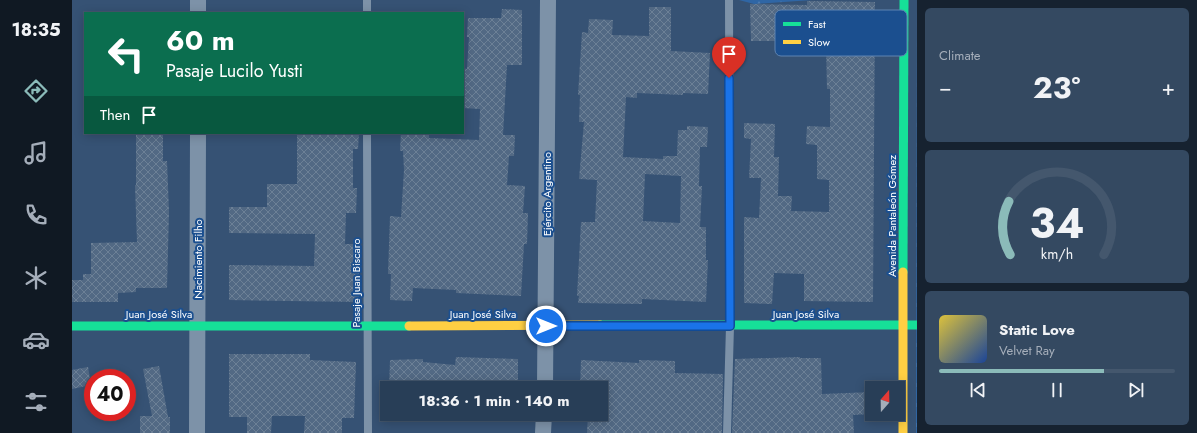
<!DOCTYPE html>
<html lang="en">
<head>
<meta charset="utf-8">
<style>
	:root { --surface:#283e57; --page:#344961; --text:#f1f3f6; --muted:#a5aeba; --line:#44576d; --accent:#8bbbb9 }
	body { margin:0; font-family:Jost,sans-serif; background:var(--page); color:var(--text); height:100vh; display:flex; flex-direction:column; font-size:15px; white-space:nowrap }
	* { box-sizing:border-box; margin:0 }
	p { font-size:13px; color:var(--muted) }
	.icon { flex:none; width:22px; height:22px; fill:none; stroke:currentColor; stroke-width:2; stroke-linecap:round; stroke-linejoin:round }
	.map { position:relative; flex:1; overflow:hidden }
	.drawer { display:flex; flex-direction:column; gap:8px; padding:8px; background:#162230; width:280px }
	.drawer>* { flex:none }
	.banner { position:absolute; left:12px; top:12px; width:380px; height:122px; border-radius:0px; box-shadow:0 2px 10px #0003,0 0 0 1px var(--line); background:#0b6e4f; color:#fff; overflow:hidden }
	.needle { width:26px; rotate:20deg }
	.tools { position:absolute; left:793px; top:381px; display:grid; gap:8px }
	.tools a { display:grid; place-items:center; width:40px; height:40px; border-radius:0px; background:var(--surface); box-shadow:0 2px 10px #0003,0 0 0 1px var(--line); font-size:20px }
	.speed { position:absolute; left:12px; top:369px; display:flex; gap:8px; font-size:20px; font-weight:700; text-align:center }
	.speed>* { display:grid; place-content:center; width:52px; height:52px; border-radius:50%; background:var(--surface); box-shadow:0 2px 10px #0003,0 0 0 1px var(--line); line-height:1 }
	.speed .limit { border:6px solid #d22; background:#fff; color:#111 }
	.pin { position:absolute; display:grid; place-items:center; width:34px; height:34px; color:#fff; margin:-41px -17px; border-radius:50% 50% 50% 0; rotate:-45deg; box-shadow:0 0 4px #0007 }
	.pin .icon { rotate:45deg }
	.me { position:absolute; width:44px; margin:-22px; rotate:90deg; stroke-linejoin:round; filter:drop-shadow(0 0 3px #0008) }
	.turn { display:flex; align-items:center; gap:14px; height:84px; padding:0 16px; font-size:18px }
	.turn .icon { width:52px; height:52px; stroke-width:2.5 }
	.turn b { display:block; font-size:28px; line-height:34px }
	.then { display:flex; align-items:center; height:38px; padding:0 16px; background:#0003; gap:8px; font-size:15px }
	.big { font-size:30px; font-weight:700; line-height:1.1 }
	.drawer .tile { flex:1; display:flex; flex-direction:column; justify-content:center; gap:6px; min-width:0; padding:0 14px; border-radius:6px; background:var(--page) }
	.drawer .dial { align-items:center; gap:0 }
	.dial svg { height:104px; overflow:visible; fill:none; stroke:var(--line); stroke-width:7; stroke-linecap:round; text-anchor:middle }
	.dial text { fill:var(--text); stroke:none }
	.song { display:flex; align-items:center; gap:12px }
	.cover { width:48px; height:48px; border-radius:6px; background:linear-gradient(135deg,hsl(50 70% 55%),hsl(220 70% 35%)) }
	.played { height:4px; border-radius:2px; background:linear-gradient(90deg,var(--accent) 70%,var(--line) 70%) }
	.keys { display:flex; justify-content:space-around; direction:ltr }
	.heat { display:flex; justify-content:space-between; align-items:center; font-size:22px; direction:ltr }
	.trip { position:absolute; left:308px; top:381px; width:228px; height:40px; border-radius:0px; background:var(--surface); box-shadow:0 2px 10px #0003,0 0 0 1px var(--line); font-weight:700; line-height:40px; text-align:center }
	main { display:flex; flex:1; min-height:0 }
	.tab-bar { display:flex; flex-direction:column; width:72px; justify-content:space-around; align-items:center; background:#101923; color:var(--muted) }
	.tab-bar .icon { width:28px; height:28px }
	.tab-bar .on { color:var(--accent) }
	.tab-bar b { font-size:18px; color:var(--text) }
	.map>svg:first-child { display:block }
	.forest { fill:url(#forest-firs) }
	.park { fill:url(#park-tufts) }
	.building { fill:url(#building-cross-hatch); fill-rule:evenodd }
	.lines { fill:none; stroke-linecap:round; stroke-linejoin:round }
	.lane { stroke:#7d92a8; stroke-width:8 }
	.street { stroke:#7d92a8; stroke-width:16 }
	.fast { stroke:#16e098; stroke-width:9 }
	.slow { stroke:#ffcf43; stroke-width:9 }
	.route-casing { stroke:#114b97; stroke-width:10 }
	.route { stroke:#1a73e8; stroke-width:7 }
	.labels { text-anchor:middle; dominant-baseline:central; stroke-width:4; stroke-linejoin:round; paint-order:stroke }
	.street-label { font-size:11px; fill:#fff; stroke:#1b4f8f }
	.key { fill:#1b4f8f; stroke:#5f84b1; stroke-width:1 }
	.key-label { font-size:11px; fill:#fff }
</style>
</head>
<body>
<main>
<nav class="tab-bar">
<b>18:35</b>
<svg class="icon on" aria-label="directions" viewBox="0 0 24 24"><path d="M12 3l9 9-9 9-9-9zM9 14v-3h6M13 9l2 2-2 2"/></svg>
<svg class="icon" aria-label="music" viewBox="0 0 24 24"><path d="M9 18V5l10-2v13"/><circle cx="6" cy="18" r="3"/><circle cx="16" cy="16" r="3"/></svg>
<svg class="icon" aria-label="phone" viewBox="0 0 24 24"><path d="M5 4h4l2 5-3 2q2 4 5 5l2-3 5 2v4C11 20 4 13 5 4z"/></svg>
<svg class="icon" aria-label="climate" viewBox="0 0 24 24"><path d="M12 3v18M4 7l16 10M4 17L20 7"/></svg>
<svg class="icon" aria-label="car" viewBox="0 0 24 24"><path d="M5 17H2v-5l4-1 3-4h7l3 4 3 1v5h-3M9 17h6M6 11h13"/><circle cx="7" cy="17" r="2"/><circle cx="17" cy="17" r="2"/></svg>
<svg class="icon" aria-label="filters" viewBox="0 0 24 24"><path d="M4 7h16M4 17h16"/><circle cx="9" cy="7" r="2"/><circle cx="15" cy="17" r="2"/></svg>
</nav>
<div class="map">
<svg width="845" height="433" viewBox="0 0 845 433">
	<defs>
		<pattern id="forest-firs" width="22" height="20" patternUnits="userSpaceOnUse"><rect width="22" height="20" fill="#2f66a5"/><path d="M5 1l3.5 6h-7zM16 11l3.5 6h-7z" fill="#4e7db2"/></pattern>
		<pattern id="park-tufts" width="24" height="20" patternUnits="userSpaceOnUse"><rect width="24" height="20" fill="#2f66a5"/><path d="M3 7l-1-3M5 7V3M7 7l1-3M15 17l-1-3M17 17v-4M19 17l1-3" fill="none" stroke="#4e7db2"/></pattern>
		<pattern id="building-cross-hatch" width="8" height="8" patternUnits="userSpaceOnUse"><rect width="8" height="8" fill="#526984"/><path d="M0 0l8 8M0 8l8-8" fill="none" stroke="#6c8096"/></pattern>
	</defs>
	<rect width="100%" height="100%" fill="#365274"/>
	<!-- forest -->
	<polygon class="forest" points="667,0 740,0 682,4"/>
	<!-- park -->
	<polygon class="park" points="845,0 845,433 844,433"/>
	<!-- building -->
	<g class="building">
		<polygon points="735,1 803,2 801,302 732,301 732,274 702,273 700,304 672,303 672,217 687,218 689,178 677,178 679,139 672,138 672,123 703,124 702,157 707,157 706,196 720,196 719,211 757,212 757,180 745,179 745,145 734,144 735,126 758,127 758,89 755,89 754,45 704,41 679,41 678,4 735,5"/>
		<path d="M577,7H599V51L638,53L636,94L611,93V95L565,93V98L554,97L551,157L591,159V156H605L606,130H615V126L636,127L635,147H628L627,186H630L628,227H634V260H636L634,302L570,299V304L506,303L507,296H505L509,222H523L525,180L507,179L512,122H507L508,95H506L510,32L516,33L517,19L541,20L540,35L577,36ZM573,174L609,176L608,223L571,221Z"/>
		<polygon points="430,9 450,10 450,65 435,65 431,135 443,135 442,156 437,156 435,185 453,186 451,213 456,213 455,244 452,244 449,296 384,293 384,290 341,288 340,301 318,300 319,274 316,274 318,216 329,217 332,170 331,151 328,151 329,133 357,133 357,138 407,140 408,109 391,108 391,68 395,69 397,37 395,37 396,18 429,18"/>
		<polygon points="64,133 91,133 91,161 95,161 97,212 95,288 64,288 64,292 46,293 46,302 0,302 0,280 11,280 11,274 19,274 19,243 65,242 63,185 64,185"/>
		<polygon points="225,133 287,133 286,149 281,149 281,188 285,188 284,213 274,213 273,244 287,244 287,302 157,300 157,265 242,266 243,234 157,233 157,207 195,207 195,184 225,184"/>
		<polygon points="157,354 238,354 238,360 284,362 282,418 270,418 270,433 232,433 233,416 200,416 199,433 175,433 175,417 157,417"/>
		<polygon points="384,357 446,359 446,388 317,388 318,360 351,359 351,362 383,365"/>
		<polygon points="728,357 728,358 749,358 750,394 800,392 800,414 781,415 782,433 660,433 663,359"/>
		<polygon points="509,360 567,363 567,360 603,361 603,373 651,374 650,433 515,433 516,414 529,414 529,388 508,388"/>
		<polygon points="87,366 96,417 98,417 98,433 68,433 68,416 80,416 71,369"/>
		<polygon points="16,367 19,385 0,389 0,370"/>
		<polygon points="353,414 401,414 400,418 369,415 368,418 352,416"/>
	</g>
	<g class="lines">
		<!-- lane -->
		<g class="lane">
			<polyline points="295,0 295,13"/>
			<polyline points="295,133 296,433"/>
			<polyline points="655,433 658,326 657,0"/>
		</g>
		<!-- street -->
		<g class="street">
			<polyline points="126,13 126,0"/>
			<polyline points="473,388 476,0"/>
			<polyline points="125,433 126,133"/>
			<polyline points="471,433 472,414"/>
		</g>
		<!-- fast -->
		<g class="fast">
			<polyline points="831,272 832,0"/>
			<polyline points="528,325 845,325"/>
			<polyline points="0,326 337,326"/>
		</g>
		<!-- slow -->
		<g class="slow">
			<polyline points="337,326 528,325"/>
			<polyline points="831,433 831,272"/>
		</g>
	</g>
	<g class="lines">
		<!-- route casing -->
		<g class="route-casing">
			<polyline id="route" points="474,326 658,326 657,78"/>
		</g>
		<!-- route -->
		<use href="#route" class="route"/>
	</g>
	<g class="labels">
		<!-- street labels -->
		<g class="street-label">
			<text transform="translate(475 194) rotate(-90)">Ejército Argentino</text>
			<text transform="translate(820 216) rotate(-90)">Avenida Pantaleón Gómez</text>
			<text transform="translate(126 259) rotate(-90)">Nacimiento Filho</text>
			<text transform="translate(284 283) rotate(-90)">Pasaje Juan Biscaro</text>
			<text x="87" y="314">Juan José Silva</text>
			<text x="411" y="314">Juan José Silva</text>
			<text x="734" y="314">Juan José Silva</text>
		</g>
	</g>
	<!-- legend -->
	<rect x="703" y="10" width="132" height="46" rx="6" class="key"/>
	<rect x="711" y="22" width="18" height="4" fill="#16e098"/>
	<rect x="711" y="40" width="18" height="4" fill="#ffcf43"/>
	<g class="key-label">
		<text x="736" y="28">Fast</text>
		<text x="736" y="46">Slow</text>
	</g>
</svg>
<div class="tools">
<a><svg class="needle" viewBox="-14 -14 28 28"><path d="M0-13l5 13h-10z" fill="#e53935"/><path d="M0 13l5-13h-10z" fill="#a5aeba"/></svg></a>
</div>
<div class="speed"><div class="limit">40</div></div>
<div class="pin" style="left:657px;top:78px;background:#d93025"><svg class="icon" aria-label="arrive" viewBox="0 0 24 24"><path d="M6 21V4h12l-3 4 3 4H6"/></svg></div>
<svg class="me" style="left:474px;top:326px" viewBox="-20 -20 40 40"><circle r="17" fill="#1a73e8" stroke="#fff" stroke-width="3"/><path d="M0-11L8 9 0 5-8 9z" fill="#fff"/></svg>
<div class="trip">18:36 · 1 min · 140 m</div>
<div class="banner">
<div class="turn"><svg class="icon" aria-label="left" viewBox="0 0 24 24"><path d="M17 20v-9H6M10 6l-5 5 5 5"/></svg><div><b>60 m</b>Pasaje Lucilo Yusti</div></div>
<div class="then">Then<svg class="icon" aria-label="arrive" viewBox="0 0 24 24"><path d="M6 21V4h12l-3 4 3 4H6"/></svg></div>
</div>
</div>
<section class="drawer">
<div class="tile"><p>Climate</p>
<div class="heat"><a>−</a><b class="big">23°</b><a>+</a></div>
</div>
<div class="tile dial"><svg viewBox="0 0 100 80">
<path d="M14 69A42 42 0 1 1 86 69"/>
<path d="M14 69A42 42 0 0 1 13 28" stroke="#8bbbb9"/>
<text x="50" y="56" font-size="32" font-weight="700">34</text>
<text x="50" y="72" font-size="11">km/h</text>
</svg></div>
<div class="tile">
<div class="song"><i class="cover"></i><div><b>Static Love</b><p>Velvet Ray</p></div></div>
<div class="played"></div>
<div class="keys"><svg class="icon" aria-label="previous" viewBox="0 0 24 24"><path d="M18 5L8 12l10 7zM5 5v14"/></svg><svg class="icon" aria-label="pause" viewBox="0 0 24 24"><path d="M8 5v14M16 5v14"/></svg><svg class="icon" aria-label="next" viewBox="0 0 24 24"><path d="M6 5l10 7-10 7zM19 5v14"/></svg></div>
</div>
</section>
</main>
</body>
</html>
